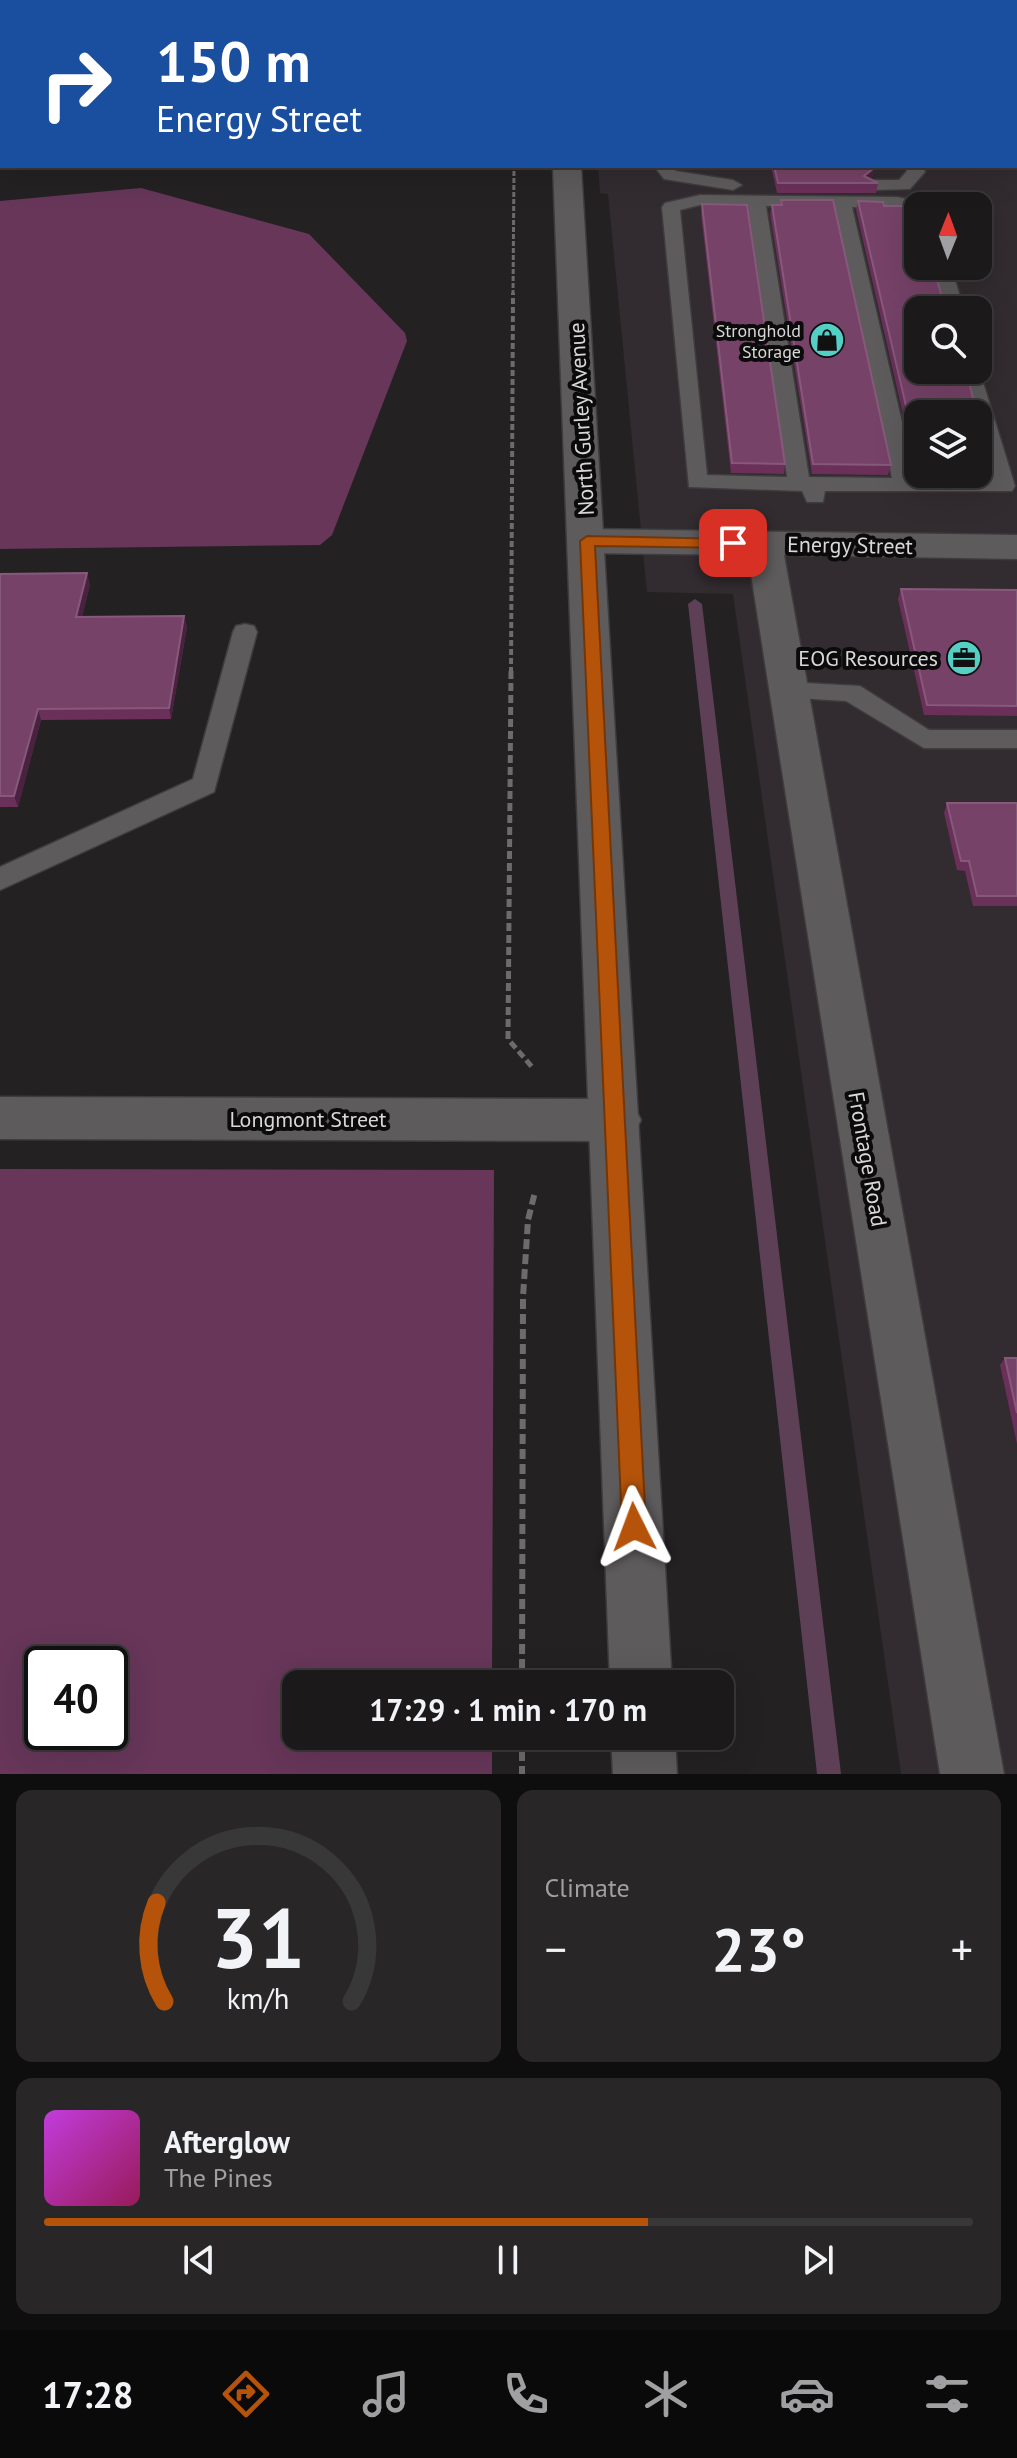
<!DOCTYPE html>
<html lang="en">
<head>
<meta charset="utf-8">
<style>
	:root { --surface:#1b191a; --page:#282627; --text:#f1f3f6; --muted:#a0a0a2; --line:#393839; --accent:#b45309 }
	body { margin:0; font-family:"PT Sans",sans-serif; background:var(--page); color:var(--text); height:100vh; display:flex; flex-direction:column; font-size:30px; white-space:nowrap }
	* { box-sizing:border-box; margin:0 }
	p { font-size:26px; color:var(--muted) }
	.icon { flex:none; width:44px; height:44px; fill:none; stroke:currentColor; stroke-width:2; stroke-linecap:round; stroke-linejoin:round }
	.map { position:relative; height:1774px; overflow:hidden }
	.side { display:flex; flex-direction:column; gap:16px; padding:16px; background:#0f0e0e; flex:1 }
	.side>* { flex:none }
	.guide { position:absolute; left:0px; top:0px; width:1018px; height:168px; box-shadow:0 8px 32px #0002,0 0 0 2px var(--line); background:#1a4fa0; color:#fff; overflow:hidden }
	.needle { width:52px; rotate:1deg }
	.fabs { position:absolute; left:904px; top:192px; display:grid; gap:16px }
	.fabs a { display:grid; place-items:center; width:88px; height:88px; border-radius:16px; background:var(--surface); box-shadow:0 8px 32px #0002,0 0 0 2px var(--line); font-size:40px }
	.speed { position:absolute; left:24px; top:1646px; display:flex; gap:16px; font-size:40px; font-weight:700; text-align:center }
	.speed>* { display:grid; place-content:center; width:104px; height:104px; border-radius:50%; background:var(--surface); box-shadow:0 8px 32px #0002,0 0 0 2px var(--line); line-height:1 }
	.speed .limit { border:4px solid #111; border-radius:12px; background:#fff; color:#111 }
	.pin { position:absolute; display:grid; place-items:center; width:68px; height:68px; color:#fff; margin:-34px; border-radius:16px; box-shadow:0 4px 12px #0006 }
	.me { position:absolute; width:88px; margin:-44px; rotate:357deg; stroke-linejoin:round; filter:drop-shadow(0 0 6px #0008) }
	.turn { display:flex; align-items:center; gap:28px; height:168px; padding:0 24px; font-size:36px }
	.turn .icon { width:104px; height:104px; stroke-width:2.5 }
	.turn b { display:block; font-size:56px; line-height:68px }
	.big { font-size:60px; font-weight:700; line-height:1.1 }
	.side .widget { flex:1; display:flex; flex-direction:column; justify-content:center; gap:12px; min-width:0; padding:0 28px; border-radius:16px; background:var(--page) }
	.side .dial { align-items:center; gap:0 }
	.dial svg { height:208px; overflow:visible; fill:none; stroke:var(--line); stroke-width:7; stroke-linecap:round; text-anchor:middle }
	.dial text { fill:var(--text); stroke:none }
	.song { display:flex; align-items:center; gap:24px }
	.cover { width:96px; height:96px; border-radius:12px; background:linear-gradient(135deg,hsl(290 70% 55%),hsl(330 70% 35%)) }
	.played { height:8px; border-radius:4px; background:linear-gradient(90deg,var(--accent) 65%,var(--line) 65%) }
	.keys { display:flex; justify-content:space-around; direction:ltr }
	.heat { display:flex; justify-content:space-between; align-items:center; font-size:44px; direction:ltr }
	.side .tiles { flex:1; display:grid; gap:16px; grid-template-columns:1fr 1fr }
	.widget:last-child { grid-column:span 2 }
	.trip { position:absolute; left:282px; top:1670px; width:452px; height:80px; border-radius:16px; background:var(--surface); box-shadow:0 8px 32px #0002,0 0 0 2px var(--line); font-weight:700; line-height:80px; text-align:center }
	.tab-bar { display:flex; height:128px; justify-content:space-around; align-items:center; background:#0b0a0a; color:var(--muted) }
	.tab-bar .icon { width:56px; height:56px }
	.tab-bar .active { color:var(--accent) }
	.tab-bar b { font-size:36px; color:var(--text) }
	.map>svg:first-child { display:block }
	.built { fill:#322b2f; fill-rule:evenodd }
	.green { fill:#673659; fill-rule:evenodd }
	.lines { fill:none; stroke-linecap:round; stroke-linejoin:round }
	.stream { fill:#5d4056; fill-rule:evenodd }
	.service-casing { stroke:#3e3c3d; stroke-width:3 }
	.minor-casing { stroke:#3e3c3d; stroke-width:3 }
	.tertiary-casing { stroke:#3e3c3d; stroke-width:3 }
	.path-far3 { stroke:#6e6b6d; stroke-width:3; stroke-dasharray:5 2; stroke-linecap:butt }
	.path-far2 { stroke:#6e6b6d; stroke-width:4; stroke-dasharray:6 3; stroke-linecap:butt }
	.path-far1 { stroke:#6e6b6d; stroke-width:5; stroke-dasharray:8 4; stroke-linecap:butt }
	.path { stroke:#6e6b6d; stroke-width:6; stroke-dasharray:10 5; stroke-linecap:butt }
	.service { fill:#5e5b5d; fill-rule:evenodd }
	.minor { fill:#5e5b5d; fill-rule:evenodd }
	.tertiary { fill:#5e5b5d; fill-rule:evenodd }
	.wall { fill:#6a305a }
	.shaded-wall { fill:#49223f }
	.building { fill:#764268; stroke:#86597a; stroke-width:2 }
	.route { fill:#b45309; stroke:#753606; stroke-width:2 }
	.labels { text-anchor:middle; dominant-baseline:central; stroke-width:8; stroke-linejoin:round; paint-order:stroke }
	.far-poi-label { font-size:18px; fill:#d9d7d8; stroke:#0c0b0c; text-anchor:end }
	.street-label { font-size:22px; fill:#d9d7d8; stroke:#0c0b0c }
	.poi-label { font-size:22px; fill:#d9d7d8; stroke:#0c0b0c; text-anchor:end }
</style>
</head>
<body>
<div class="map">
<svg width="1017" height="1774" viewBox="0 0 1017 1774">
	<rect width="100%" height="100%" fill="#242123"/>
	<!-- built -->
	<path class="built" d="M1017,144V1774H901L733,594L647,592L608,194L600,193L598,166H1016ZM918,206H978V266H918ZM918,310H978V370H918ZM918,414H978V474H918Z"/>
	<!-- green -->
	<g class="green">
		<polygon points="0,0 250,0 2,2 2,63"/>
		<polygon points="141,188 309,234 405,333 407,341 332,535 320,545 0,549 0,201"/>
		<path d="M0,1169L494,1170L492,1684H296V1736H492V1774H0ZM42,1664H110V1732H42Z"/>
	</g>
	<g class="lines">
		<!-- stream -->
		<polygon class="stream" points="695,599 702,604 841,1774 817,1774 688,604"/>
		<!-- service casing -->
		<g class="service-casing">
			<g id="service">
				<polygon points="654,166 672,166 676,171 733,180 742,185 733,190 670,180 664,179"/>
				<polygon points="905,166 923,166 925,172 910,189 874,190 865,185 874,180 899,180 907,171"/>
				<path d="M700,195L897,197L924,202L927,206H918V211L852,207L915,478L991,479L978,432V414H973L961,370H978V366L1015,486L1012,491H825L823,502H807L802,491L689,487L662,207L665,203ZM700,205L748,206L787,477L707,475L680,210ZM766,206L834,207L892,478L809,477Z"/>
				<polygon points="931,266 951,266 964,310 944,310"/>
				<polygon points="245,624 254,626 257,632 214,792 0,890 0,867 193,779 233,632 236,626"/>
				<polygon points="788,682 860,686 929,730 1017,730 1017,748 924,748 846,701 779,697 775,691 779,685"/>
			</g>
		</g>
		<!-- minor casing -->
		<g class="minor-casing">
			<g id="minor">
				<polygon points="587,529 1017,535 1017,559 784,555 1004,1774 940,1774 748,555 587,553 574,549 569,541 574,533"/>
				<polygon points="0,1097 616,1099 633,1105 641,1120 633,1135 616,1141 0,1139"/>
			</g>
		</g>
		<!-- tertiary casing -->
		<g class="tertiary-casing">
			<g id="tertiary">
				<rect x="547" y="0" width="24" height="2"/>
				<polygon points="580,0 605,0 606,2 581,2"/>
				<rect x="0" y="82" width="2" height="16"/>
				<rect x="1016" y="96" width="1" height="16"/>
				<polygon points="553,166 581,166 672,1684 610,1684"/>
				<polygon points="611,1736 675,1736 677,1774 613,1774"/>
			</g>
		</g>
		<!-- path-far3 -->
		<polyline class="path-far3" points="513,295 514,166"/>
		<!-- path-far2 -->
		<polyline class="path-far2" points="511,673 513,293"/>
		<!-- path-far1 -->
		<polyline class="path-far1" points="511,671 508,1039 533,1068"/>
		<!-- path -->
		<g class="path">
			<polyline points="522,1684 523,1297 528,1220 535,1192"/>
			<polyline points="522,1736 522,1774"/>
		</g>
		<!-- service -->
		<use href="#service" class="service"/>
		<!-- minor -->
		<use href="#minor" class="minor"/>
		<!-- tertiary -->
		<use href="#tertiary" class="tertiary"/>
	</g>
	<!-- wall -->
	<g class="wall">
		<polygon points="771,166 873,166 872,178 870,179 878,183 876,193 777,193"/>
		<polygon points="781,200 891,465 888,475 812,474 770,214 772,205 780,205"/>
		<polygon points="858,201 918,414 918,474 978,474 978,419 990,466 987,476 917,475 856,210"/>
		<polygon points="702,204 785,464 784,474 731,473 701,214"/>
		<polygon points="0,574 90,584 82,617 184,616 187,627 171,719 41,720 18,807 0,807"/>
		<polygon points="901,589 1017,590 1017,716 924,715 898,599"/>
		<polygon points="947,803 1017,803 1017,906 973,906 965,871 957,870 944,813"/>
		<polygon points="1005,1358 1017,1358 1017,1444 1000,1365"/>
	</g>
	<!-- shaded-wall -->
	<g class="shaded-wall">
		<polygon points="874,168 872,178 865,183 864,176"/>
		<polygon points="87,573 90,584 80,628 76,617"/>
		<polygon points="184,616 187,627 171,719 169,708"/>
		<polygon points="38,709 41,720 18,807 14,796"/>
	</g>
	<!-- building -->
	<g class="building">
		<polygon points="774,166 873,166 874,168 864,176 878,183 778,183"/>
		<polygon points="781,200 833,200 891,465 813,464 772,205 782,205"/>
		<polygon points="858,201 883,202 884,206 918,206 918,266 933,266 943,301 949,303 950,310 918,310 918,370 966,370 977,414 918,414 918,457"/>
		<polygon points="702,204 747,205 785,464 732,463"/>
		<polygon points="978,419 990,466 978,466"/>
		<polygon points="87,573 76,617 184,616 169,708 38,709 14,796 0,796 0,574"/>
		<polygon points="901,589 1017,590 1017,706 927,705"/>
		<polygon points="947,803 1017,803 1017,896 977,896 969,861 961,861"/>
		<polygon points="1005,1358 1017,1358 1017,1413"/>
	</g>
	<!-- route -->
	<polygon class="route" points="587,536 733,539 740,543 733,548 595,546 646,1527 643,1536 634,1540 625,1536 622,1527 580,541"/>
	<!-- icons -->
	<defs>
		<g id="shop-disc" transform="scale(1.8)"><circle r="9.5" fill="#55cec6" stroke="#0c0b0c"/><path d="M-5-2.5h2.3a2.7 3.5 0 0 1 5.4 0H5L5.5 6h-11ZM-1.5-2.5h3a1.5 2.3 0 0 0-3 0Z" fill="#111"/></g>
		<g id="office-disc" transform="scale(1.8)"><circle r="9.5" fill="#55cec6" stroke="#0c0b0c"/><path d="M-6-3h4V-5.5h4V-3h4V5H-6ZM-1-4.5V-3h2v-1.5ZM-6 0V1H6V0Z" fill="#111"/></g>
	</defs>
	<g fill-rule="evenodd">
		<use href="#shop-disc" x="827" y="340"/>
		<use href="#office-disc" x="964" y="658"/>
	</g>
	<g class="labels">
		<!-- far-poi labels -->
		<g class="far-poi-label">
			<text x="801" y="330">Stronghold<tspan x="801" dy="21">Storage</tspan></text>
		</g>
		<!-- street labels -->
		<g class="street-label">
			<text transform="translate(581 419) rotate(-93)">North Gurley Avenue</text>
			<text transform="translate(850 545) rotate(1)">Energy Street</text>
			<text x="308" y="1119">Longmont Street</text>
			<text transform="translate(868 1159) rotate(80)">Frontage Road</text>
		</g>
		<!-- poi labels -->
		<g class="poi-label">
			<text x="938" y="658">EOG Resources</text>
		</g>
	</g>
</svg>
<div class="fabs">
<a><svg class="needle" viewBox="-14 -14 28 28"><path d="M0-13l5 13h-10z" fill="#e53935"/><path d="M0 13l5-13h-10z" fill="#a0a0a2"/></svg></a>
<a><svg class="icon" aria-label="search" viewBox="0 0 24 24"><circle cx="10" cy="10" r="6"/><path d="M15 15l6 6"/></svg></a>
<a><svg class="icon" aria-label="layers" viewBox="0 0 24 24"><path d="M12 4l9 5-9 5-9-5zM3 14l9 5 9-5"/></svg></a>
</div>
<div class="speed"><div class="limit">40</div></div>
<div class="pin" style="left:733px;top:543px;background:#d93025"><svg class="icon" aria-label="arrive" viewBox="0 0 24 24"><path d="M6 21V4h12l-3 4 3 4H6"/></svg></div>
<svg class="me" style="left:634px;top:1527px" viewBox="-20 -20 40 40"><path d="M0-17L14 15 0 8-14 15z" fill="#b45309" stroke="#fff" stroke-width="4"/></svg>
<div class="trip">17:29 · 1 min · 170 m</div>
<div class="guide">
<div class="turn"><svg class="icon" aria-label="right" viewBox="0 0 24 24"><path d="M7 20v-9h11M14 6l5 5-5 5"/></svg><div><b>150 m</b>Energy Street</div></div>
</div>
</div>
<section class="side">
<div class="tiles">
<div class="widget dial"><svg viewBox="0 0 100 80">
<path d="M14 69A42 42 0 1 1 86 69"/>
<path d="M14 69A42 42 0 0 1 11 31" stroke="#b45309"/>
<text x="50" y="56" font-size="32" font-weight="700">31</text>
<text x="50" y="72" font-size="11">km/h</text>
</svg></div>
<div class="widget"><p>Climate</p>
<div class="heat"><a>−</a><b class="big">23°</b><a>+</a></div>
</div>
<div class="widget">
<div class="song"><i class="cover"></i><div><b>Afterglow</b><p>The Pines</p></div></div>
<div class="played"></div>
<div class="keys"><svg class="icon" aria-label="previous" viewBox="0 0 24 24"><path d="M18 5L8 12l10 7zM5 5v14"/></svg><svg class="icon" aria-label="pause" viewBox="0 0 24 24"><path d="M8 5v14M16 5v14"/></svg><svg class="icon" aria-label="next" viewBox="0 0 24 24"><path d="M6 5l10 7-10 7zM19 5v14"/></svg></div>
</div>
</div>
</section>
<nav class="tab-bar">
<b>17:28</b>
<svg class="icon active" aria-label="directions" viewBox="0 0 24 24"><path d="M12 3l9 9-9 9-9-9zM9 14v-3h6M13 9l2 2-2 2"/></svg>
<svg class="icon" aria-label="music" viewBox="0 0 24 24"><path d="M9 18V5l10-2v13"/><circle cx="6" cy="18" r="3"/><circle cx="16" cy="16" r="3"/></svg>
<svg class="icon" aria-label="phone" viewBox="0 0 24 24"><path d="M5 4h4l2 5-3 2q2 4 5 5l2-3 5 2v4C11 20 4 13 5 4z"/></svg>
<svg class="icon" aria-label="climate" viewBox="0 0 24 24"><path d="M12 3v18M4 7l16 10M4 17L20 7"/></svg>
<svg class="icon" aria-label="car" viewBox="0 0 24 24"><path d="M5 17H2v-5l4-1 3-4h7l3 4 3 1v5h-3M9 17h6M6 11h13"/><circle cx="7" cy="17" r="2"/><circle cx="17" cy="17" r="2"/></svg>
<svg class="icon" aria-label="filters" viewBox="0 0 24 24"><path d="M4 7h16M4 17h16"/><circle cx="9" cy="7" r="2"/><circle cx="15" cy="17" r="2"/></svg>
</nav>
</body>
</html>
